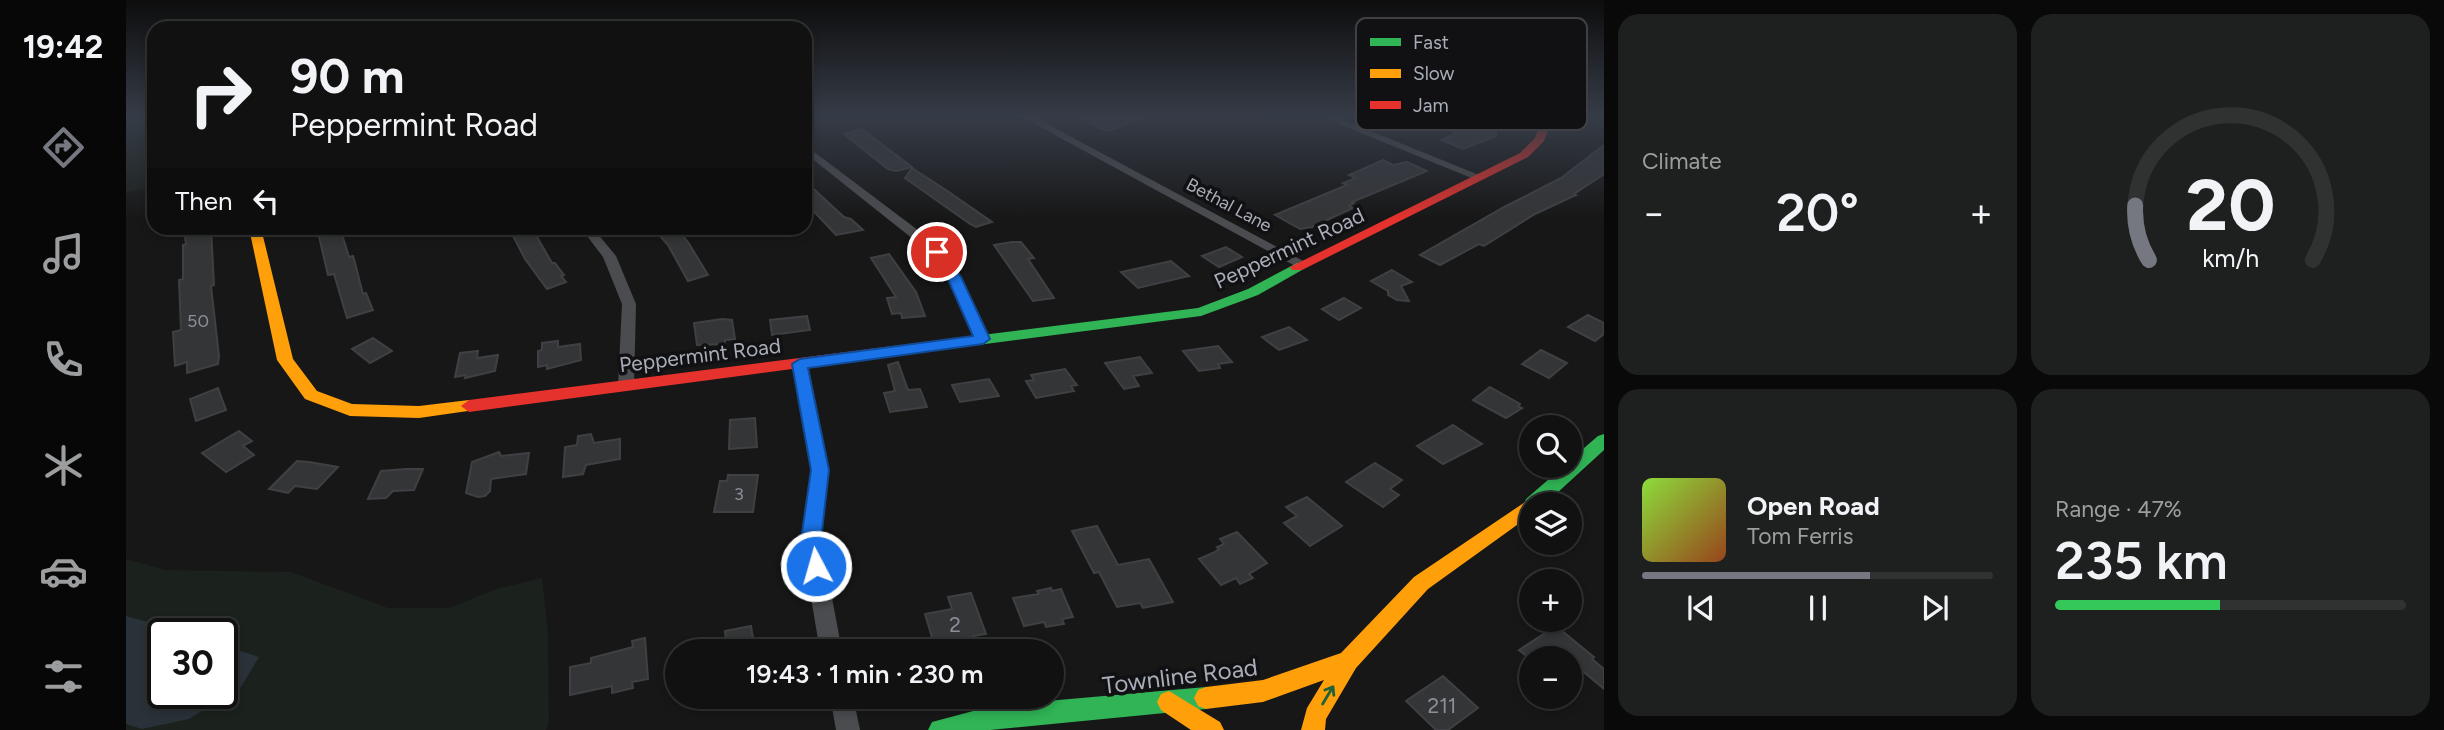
<!DOCTYPE html>
<html lang="en">
<head>
<meta charset="utf-8">
<style>
	:root { --surface:#111; --page:#1e1f1f; --text:#f1f3f6; --muted:#9c9d9f; --line:#303131; --accent:#757880 }
	body { margin:0; font-family:Figtree,sans-serif; background:var(--page); color:var(--text); height:100vh; display:flex; flex-direction:column; font-size:26px; white-space:nowrap }
	* { box-sizing:border-box; margin:0 }
	p { font-size:23px; color:var(--muted) }
	.icon { flex:none; width:38px; height:38px; fill:none; stroke:currentColor; stroke-width:2; stroke-linecap:round; stroke-linejoin:round }
	.map { position:relative; flex:1; overflow:hidden }
	.panel { display:flex; flex-direction:column; gap:14px; padding:14px; background:#090909; width:840px }
	.panel>* { flex:none }
	.guide { position:absolute; left:21px; top:21px; width:665px; height:214px; border-radius:21px; box-shadow:0 4px 10px #0003,0 0 0 2px var(--line); background:#111; color:var(--text); overflow:hidden }
	.controls { position:absolute; left:1393px; top:415px; display:grid; gap:14px }
	.controls a { display:grid; place-items:center; width:63px; height:63px; border-radius:50%; background:var(--surface); box-shadow:0 4px 10px #0003,0 0 0 2px var(--line); font-size:35px }
	.speed { position:absolute; left:21px; top:618px; display:flex; gap:14px; font-size:35px; font-weight:700; text-align:center }
	.speed>* { display:grid; place-content:center; width:91px; height:91px; border-radius:50%; background:var(--surface); box-shadow:0 4px 10px #0003,0 0 0 2px var(--line); line-height:1 }
	.speed .limit { border:4px solid #111; border-radius:10px; background:#fff; color:#111 }
	.pin { position:absolute; display:grid; place-items:center; width:60px; height:60px; color:#fff; margin:-30px; border:4px solid #fff; border-radius:50%; box-shadow:0 2px 7px #0007 }
	.me { position:absolute; width:77px; margin:-38px; rotate:354deg; stroke-linejoin:round; filter:drop-shadow(0 0 5px #0008) }
	.turn { display:flex; align-items:center; gap:24px; height:147px; padding:0 28px; font-size:32px }
	.turn .icon { width:91px; height:91px; stroke-width:2.5 }
	.turn b { display:block; font-size:49px; line-height:60px }
	.then { display:flex; align-items:center; height:66px; padding:0 28px; background:#0003; gap:14px; font-size:26px }
	.big { font-size:52px; font-weight:600; line-height:1.1 }
	.panel .widget { flex:1; display:flex; flex-direction:column; justify-content:center; gap:10px; min-width:0; padding:0 24px; border-radius:21px; background:var(--page) }
	.panel .dial { align-items:center; gap:0 }
	.dial svg { height:182px; overflow:visible; fill:none; stroke:var(--line); stroke-width:7; stroke-linecap:round; text-anchor:middle }
	.dial text { fill:var(--text); stroke:none }
	.song { display:flex; align-items:center; gap:21px }
	.cover { width:84px; height:84px; border-radius:10px; background:linear-gradient(135deg,hsl(90 70% 55%),hsl(20 70% 35%)) }
	.played { height:7px; border-radius:4px; background:linear-gradient(90deg,var(--accent) 65%,var(--line) 65%) }
	.keys { display:flex; justify-content:space-around; direction:ltr }
	.heat { display:flex; justify-content:space-between; align-items:center; font-size:38px; direction:ltr }
	.charge { height:10px; border-radius:5px; background:linear-gradient(90deg,#34c759 47%,var(--line) 0) }
	.panel .tiles { flex:1; display:grid; gap:14px; grid-template-columns:repeat(2,1fr) }
	.trip { position:absolute; left:539px; top:639px; width:399px; height:70px; border-radius:35px; background:var(--surface); box-shadow:0 4px 10px #0003,0 0 0 2px var(--line); font-weight:600; line-height:70px; text-align:center }
	main { display:flex; flex:1; min-height:0 }
	.dock { display:flex; flex-direction:column; width:126px; justify-content:space-around; align-items:center; background:#070707; color:var(--muted) }
	.dock .icon { width:49px; height:49px }
	.dock .selected { color:var(--accent) }
	.dock b { font-size:32px; color:var(--text) }
	.map>svg:first-child { display:block }
	.green { fill:#1b211c; fill-rule:evenodd }
	.water { fill:#2a3239 }
	.building { fill:#343537; stroke:#3f4043; stroke-width:2 }
	.lines { fill:none; stroke-linecap:round; stroke-linejoin:round }
	.street { fill:#4b4c50; fill-rule:evenodd }
	.fast { fill:#30b455; fill-rule:evenodd }
	.slow { fill:#ff9f0a; fill-rule:evenodd }
	.jam { fill:#e5322d; fill-rule:evenodd }
	.oneway { stroke:#206234 }
	.route { fill:#1a73e8; stroke:#114b97; stroke-width:2 }
	.labels { text-anchor:middle; dominant-baseline:central; stroke-width:7; stroke-linejoin:round; paint-order:stroke }
	.far-street-label { font-size:18px; fill:#a8adb8; stroke:#111113 }
	.number-label { font-size:18px; fill:#8b8f98 }
	.street-label { font-size:21px; fill:#a8adb8; stroke:#111113 }
	.near-number-label { font-size:21px; fill:#8b8f98 }
	.near-street-label { font-size:24px; fill:#a8adb8; stroke:#111113 }
	.key { fill:#111113; stroke:#3e4045; stroke-width:2 }
	.key-label { font-size:19px; fill:#a8adb8 }
</style>
</head>
<body>
<main>
<nav class="dock">
<b>19:42</b>
<svg class="icon selected" aria-label="directions" viewBox="0 0 24 24"><path d="M12 3l9 9-9 9-9-9zM9 14v-3h6M13 9l2 2-2 2"/></svg>
<svg class="icon" aria-label="music" viewBox="0 0 24 24"><path d="M9 18V5l10-2v13"/><circle cx="6" cy="18" r="3"/><circle cx="16" cy="16" r="3"/></svg>
<svg class="icon" aria-label="phone" viewBox="0 0 24 24"><path d="M5 4h4l2 5-3 2q2 4 5 5l2-3 5 2v4C11 20 4 13 5 4z"/></svg>
<svg class="icon" aria-label="climate" viewBox="0 0 24 24"><path d="M12 3v18M4 7l16 10M4 17L20 7"/></svg>
<svg class="icon" aria-label="car" viewBox="0 0 24 24"><path d="M5 17H2v-5l4-1 3-4h7l3 4 3 1v5h-3M9 17h6M6 11h13"/><circle cx="7" cy="17" r="2"/><circle cx="17" cy="17" r="2"/></svg>
<svg class="icon" aria-label="filters" viewBox="0 0 24 24"><path d="M4 7h16M4 17h16"/><circle cx="9" cy="7" r="2"/><circle cx="15" cy="17" r="2"/></svg>
</nav>
<div class="map">
<svg width="1478" height="730" viewBox="0 0 1478 730">
	<rect width="100%" height="100%" fill="#171717"/>
	<!-- green -->
	<g class="green">
		<polygon points="0,117 28,117 28,186 0,193"/>
		<path d="M0,559L40,570L165,572L262,608H323L370,589L416,578L422,633L423,721L420,730H0ZM37,634H96V693H37Z"/>
	</g>
	<!-- water -->
	<polygon class="water" points="0,616 62,633 37,634 37,693 96,693 96,645 133,657 115,687 63,719 16,729 0,724"/>
	<!-- building -->
	<g class="building">
		<polygon points="953,117 1015,117 1015,119 981,131"/>
		<polygon points="1342,118 1371,123 1370,136 1337,149 1315,140 1331,133 1322,130"/>
		<polygon points="736,129 741,133 786,167 770,171 762,169 718,134"/>
		<polygon points="1478,145 1478,174 1448,194 1450,195 1409,214 1358,246 1353,244 1314,265 1294,255 1380,206 1435,178"/>
		<polygon points="1257,160 1267,165 1281,162 1301,171 1226,202 1228,203 1223,206 1227,208 1186,227 1174,229 1149,215 1221,185 1217,183 1230,178 1223,175"/>
		<polygon points="786,168 820,190 866,222 850,227 844,224 779,178"/>
		<polygon points="679,181 718,217 725,219 737,230 710,235 679,202"/>
		<polygon points="58,228 85,228 88,285 85,286 93,356 92,364 61,373 61,362 49,366 47,332 55,330 53,280 57,279 57,245 60,244"/>
		<polygon points="191,228 214,228 223,257 227,256 229,263 237,294 240,293 247,310 221,318 208,274 202,275"/>
		<polygon points="383,228 406,228 426,263 429,263 438,275 435,276 440,282 421,289 399,259"/>
		<polygon points="527,228 550,228 562,242 582,275 562,281 542,245"/>
		<polygon points="886,242 895,242 908,258 902,259 928,298 907,301 868,245"/>
		<polygon points="1100,247 1116,257 1093,267 1076,256"/>
		<polygon points="763,254 790,292 799,316 776,318 775,313 766,314 761,298 770,297 745,258"/>
		<polygon points="1045,261 1063,276 1012,288 995,272"/>
		<polygon points="1266,270 1286,282 1275,286 1283,301 1271,300 1262,295 1262,291 1245,281"/>
		<polygon points="1218,298 1235,308 1213,320 1196,309"/>
		<polygon points="1462,315 1478,323 1478,334 1469,341 1442,327"/>
		<polygon points="681,316 684,330 646,335 644,320"/>
		<polygon points="596,319 606,320 609,339 599,340 599,344 571,345 568,323"/>
		<polygon points="1163,327 1181,340 1153,350 1136,337"/>
		<polygon points="247,338 266,351 244,363 226,349"/>
		<polygon points="432,341 432,347 454,344 455,360 421,369 421,365 412,367 412,351 416,350 416,343"/>
		<polygon points="1092,346 1106,362 1092,364 1094,368 1073,371 1057,351"/>
		<polygon points="1415,350 1441,363 1423,378 1396,364"/>
		<polygon points="352,351 351,358 372,355 369,371 339,378 340,375 329,377 334,353"/>
		<polygon points="1014,357 1026,373 1007,376 1013,386 998,389 979,363"/>
		<polygon points="772,362 782,390 794,389 801,407 764,412 758,393 769,391 762,365"/>
		<polygon points="939,369 951,385 945,386 948,391 910,398 900,381 908,380 905,375"/>
		<polygon points="863,379 873,396 834,402 826,385"/>
		<polygon points="1364,387 1394,404 1392,406 1396,408 1380,418 1347,400"/>
		<polygon points="92,388 100,410 70,421 64,399"/>
		<polygon points="629,418 631,447 603,449 604,420"/>
		<polygon points="1327,425 1356,444 1317,464 1291,446"/>
		<polygon points="113,431 126,441 117,446 128,455 100,472 76,453"/>
		<polygon points="465,434 468,443 494,439 494,459 460,465 457,474 437,477 439,447 451,445 452,436"/>
		<polygon points="373,452 375,456 403,453 400,474 365,479 364,491 359,496 352,497 340,493 346,462"/>
		<polygon points="171,461 183,462 212,467 191,489 169,486 162,493 143,489"/>
		<polygon points="1249,463 1276,480 1264,489 1273,495 1257,507 1220,482"/>
		<polygon points="280,469 297,469 288,490 267,491 260,498 242,499 255,471"/>
		<polygon points="602,475 632,475 627,512 588,512 594,481 601,481"/>
		<polygon points="1181,497 1216,526 1184,546 1158,523 1171,516 1160,507"/>
		<polygon points="971,526 992,565 1023,559 1047,602 1017,608 1014,603 991,607 973,572 968,573 946,531"/>
		<polygon points="1111,532 1141,563 1123,574 1127,578 1114,584 1110,578 1095,585 1073,559 1089,552 1093,549 1091,547 1098,544 1094,539"/>
		<polygon points="925,588 926,591 935,589 947,617 936,619 938,624 920,627 918,622 898,626 887,598 913,594 911,591"/>
		<polygon points="845,593 860,634 847,636 849,643 830,646 828,640 808,644 799,614 826,609 822,597"/>
		<polygon points="625,626 629,651 601,651 599,631"/>
		<polygon points="1430,626 1468,657 1466,659 1478,669 1478,689 1453,668 1444,674 1444,658 1403,658 1393,650"/>
		<polygon points="519,638 522,679 506,682 507,688 486,693 486,686 444,695 444,667 465,663 465,658 507,647 506,641"/>
		<polygon points="1317,676 1352,708 1322,730 1310,730 1280,701"/>
	</g>
	<g class="lines">
		<!-- street -->
		<g class="street">
			<polygon points="896,117 908,117 1183,264 1176,268 1171,267"/>
			<polygon points="1196,117 1210,117 1358,177 1356,179 1348,179"/>
			<polygon points="679,145 817,249 835,277 865,339 862,342 857,344 849,339 821,277 807,255 679,153"/>
			<polygon points="455,228 467,228 490,256 510,304 508,386 506,390 494,390 492,386 496,304 477,257"/>
			<polygon points="674,359 682,364 703,470 695,539 716,651 694,651 675,539 685,470 666,364"/>
			<polygon points="704,696 727,696 734,730 710,730"/>
		</g>
		<!-- fast -->
		<g class="fast">
			<polygon points="1171,263 1176,264 1178,267 1176,270 1132,295 1075,316 744,359 736,354 744,349 1072,308 1122,289"/>
			<polygon points="1478,434 1478,450 1419,504 1405,504 1405,511 1400,509 1398,504 1400,499 1438,466 1444,466 1444,460 1472,436"/>
			<polygon points="1080,687 1088,690 1092,698 1088,706 1080,709 864,730 802,730 806,722 866,706"/>
		</g>
		<!-- slow -->
		<g class="slow">
			<polygon points="123,228 135,228 167,359 191,391 226,404 293,406 343,400 349,402 351,406 349,410 293,418 224,416 179,399 151,360"/>
			<polygon points="1405,498 1412,500 1414,504 1405,504 1405,515 1302,589 1230,668 1200,719 1199,730 1175,730 1181,708 1198,680 1137,702 1080,709 1072,706 1068,698 1072,690 1080,687 1137,680 1215,653 1288,577"/>
			<polygon points="1043,691 1094,722 1098,730 1065,730 1035,710 1031,702 1035,694"/>
		</g>
		<!-- jam -->
		<g class="jam">
			<polygon points="1422,117 1433,117 1424,125 1418,141 1402,157 1176,270 1166,270 1164,267 1394,153 1409,138 1414,124"/>
			<polygon points="744,349 749,350 752,354 749,358 343,412 335,406 343,400"/>
		</g>
	</g>
	<!-- one-way arrows -->
	<defs><path id="oneway-shaft" d="M-6 0H5M1.5-3L5.5 0L1.5 3" fill="none" stroke-width="1.6" stroke-linecap="round" stroke-linejoin="round" transform="scale(1.75)"/></defs>
	<use class="oneway" href="#oneway-shaft" transform="translate(1202 695) rotate(-59)"/>
	<!-- sky -->
	<linearGradient id="sky" x2="0" y2="1"><stop stop-color="#0d0d0d"/><stop offset="0.53" stop-color="#363c47"/><stop offset="1" stop-color="#363c47" stop-opacity="0"/></linearGradient>
	<rect width="1478" height="219" fill="url(#sky)"/>
	<!-- route -->
	<polygon class="route" points="811,248 816,249 835,277 864,339 857,344 682,368 703,470 695,540 700,566 697,573 690,575 682,573 675,540 685,470 666,364 674,359 847,336 821,277 805,252"/>
	<g class="labels">
		<!-- far-street labels -->
		<g class="far-street-label">
			<text transform="translate(1103 205) rotate(28)">Bethal Lane</text>
		</g>
		<!-- number labels -->
		<g class="number-label">
			<text x="72" y="321">50</text>
			<text x="613" y="494">3</text>
		</g>
		<!-- street labels -->
		<g class="street-label">
			<text transform="translate(1163 248) rotate(-25)">Peppermint Road</text>
			<text transform="translate(574 355) rotate(-7)">Peppermint Road</text>
		</g>
		<!-- near-number labels -->
		<g class="near-number-label">
			<text x="829" y="624">2</text>
			<text x="1316" y="705">211</text>
		</g>
		<!-- near-street labels -->
		<g class="near-street-label">
			<text transform="translate(1054 676) rotate(-7)">Townline Road</text>
		</g>
	</g>
	<!-- legend -->
	<rect x="1230" y="18" width="231" height="112" rx="10" class="key"/>
	<rect x="1244" y="38" width="31" height="8" fill="#30b455"/>
	<rect x="1244" y="69" width="31" height="9" fill="#ff9f0a"/>
	<rect x="1244" y="101" width="31" height="8" fill="#e5322d"/>
	<g class="key-label">
		<text x="1287" y="49">Fast</text>
		<text x="1287" y="80">Slow</text>
		<text x="1287" y="112">Jam</text>
	</g>
</svg>
<div class="controls">
<a><svg class="icon" aria-label="search" viewBox="0 0 24 24"><circle cx="10" cy="10" r="6"/><path d="M15 15l6 6"/></svg></a>
<a><svg class="icon" aria-label="layers" viewBox="0 0 24 24"><path d="M12 4l9 5-9 5-9-5zM3 14l9 5 9-5"/></svg></a>
<a>+</a>
<a>−</a>
</div>
<div class="speed"><div class="limit">30</div></div>
<div class="pin" style="left:811px;top:252px;background:#d93025"><svg class="icon" aria-label="arrive" viewBox="0 0 24 24"><path d="M6 21V4h12l-3 4 3 4H6"/></svg></div>
<svg class="me" style="left:690px;top:566px" viewBox="-20 -20 40 40"><circle r="17" fill="#1a73e8" stroke="#fff" stroke-width="3"/><path d="M0-11L8 9 0 5-8 9z" fill="#fff"/></svg>
<div class="trip">19:43 · 1 min · 230 m</div>
<div class="guide">
<div class="turn"><svg class="icon" aria-label="right" viewBox="0 0 24 24"><path d="M7 20v-9h11M14 6l5 5-5 5"/></svg><div><b>90 m</b>Peppermint Road</div></div>
<div class="then">Then<svg class="icon" aria-label="left" viewBox="0 0 24 24"><path d="M17 20v-9H6M10 6l-5 5 5 5"/></svg></div>
</div>
</div>
<section class="panel">
<div class="tiles">
<div class="widget"><p>Climate</p>
<div class="heat"><a>−</a><b class="big">20°</b><a>+</a></div>
</div>
<div class="widget dial"><svg viewBox="0 0 100 80">
<path d="M14 69A42 42 0 1 1 86 69"/>
<path d="M14 69A42 42 0 0 1 8 45" stroke="#757880"/>
<text x="50" y="56" font-size="32" font-weight="700">20</text>
<text x="50" y="72" font-size="11">km/h</text>
</svg></div>
<div class="widget">
<div class="song"><i class="cover"></i><div><b>Open Road</b><p>Tom Ferris</p></div></div>
<div class="played"></div>
<div class="keys"><svg class="icon" aria-label="previous" viewBox="0 0 24 24"><path d="M18 5L8 12l10 7zM5 5v14"/></svg><svg class="icon" aria-label="pause" viewBox="0 0 24 24"><path d="M8 5v14M16 5v14"/></svg><svg class="icon" aria-label="next" viewBox="0 0 24 24"><path d="M6 5l10 7-10 7zM19 5v14"/></svg></div>
</div>
<div class="widget"><p>Range · 47%</p><b class="big">235 km</b><div class="charge"></div></div>
</div>
</section>
</main>
</body>
</html>
